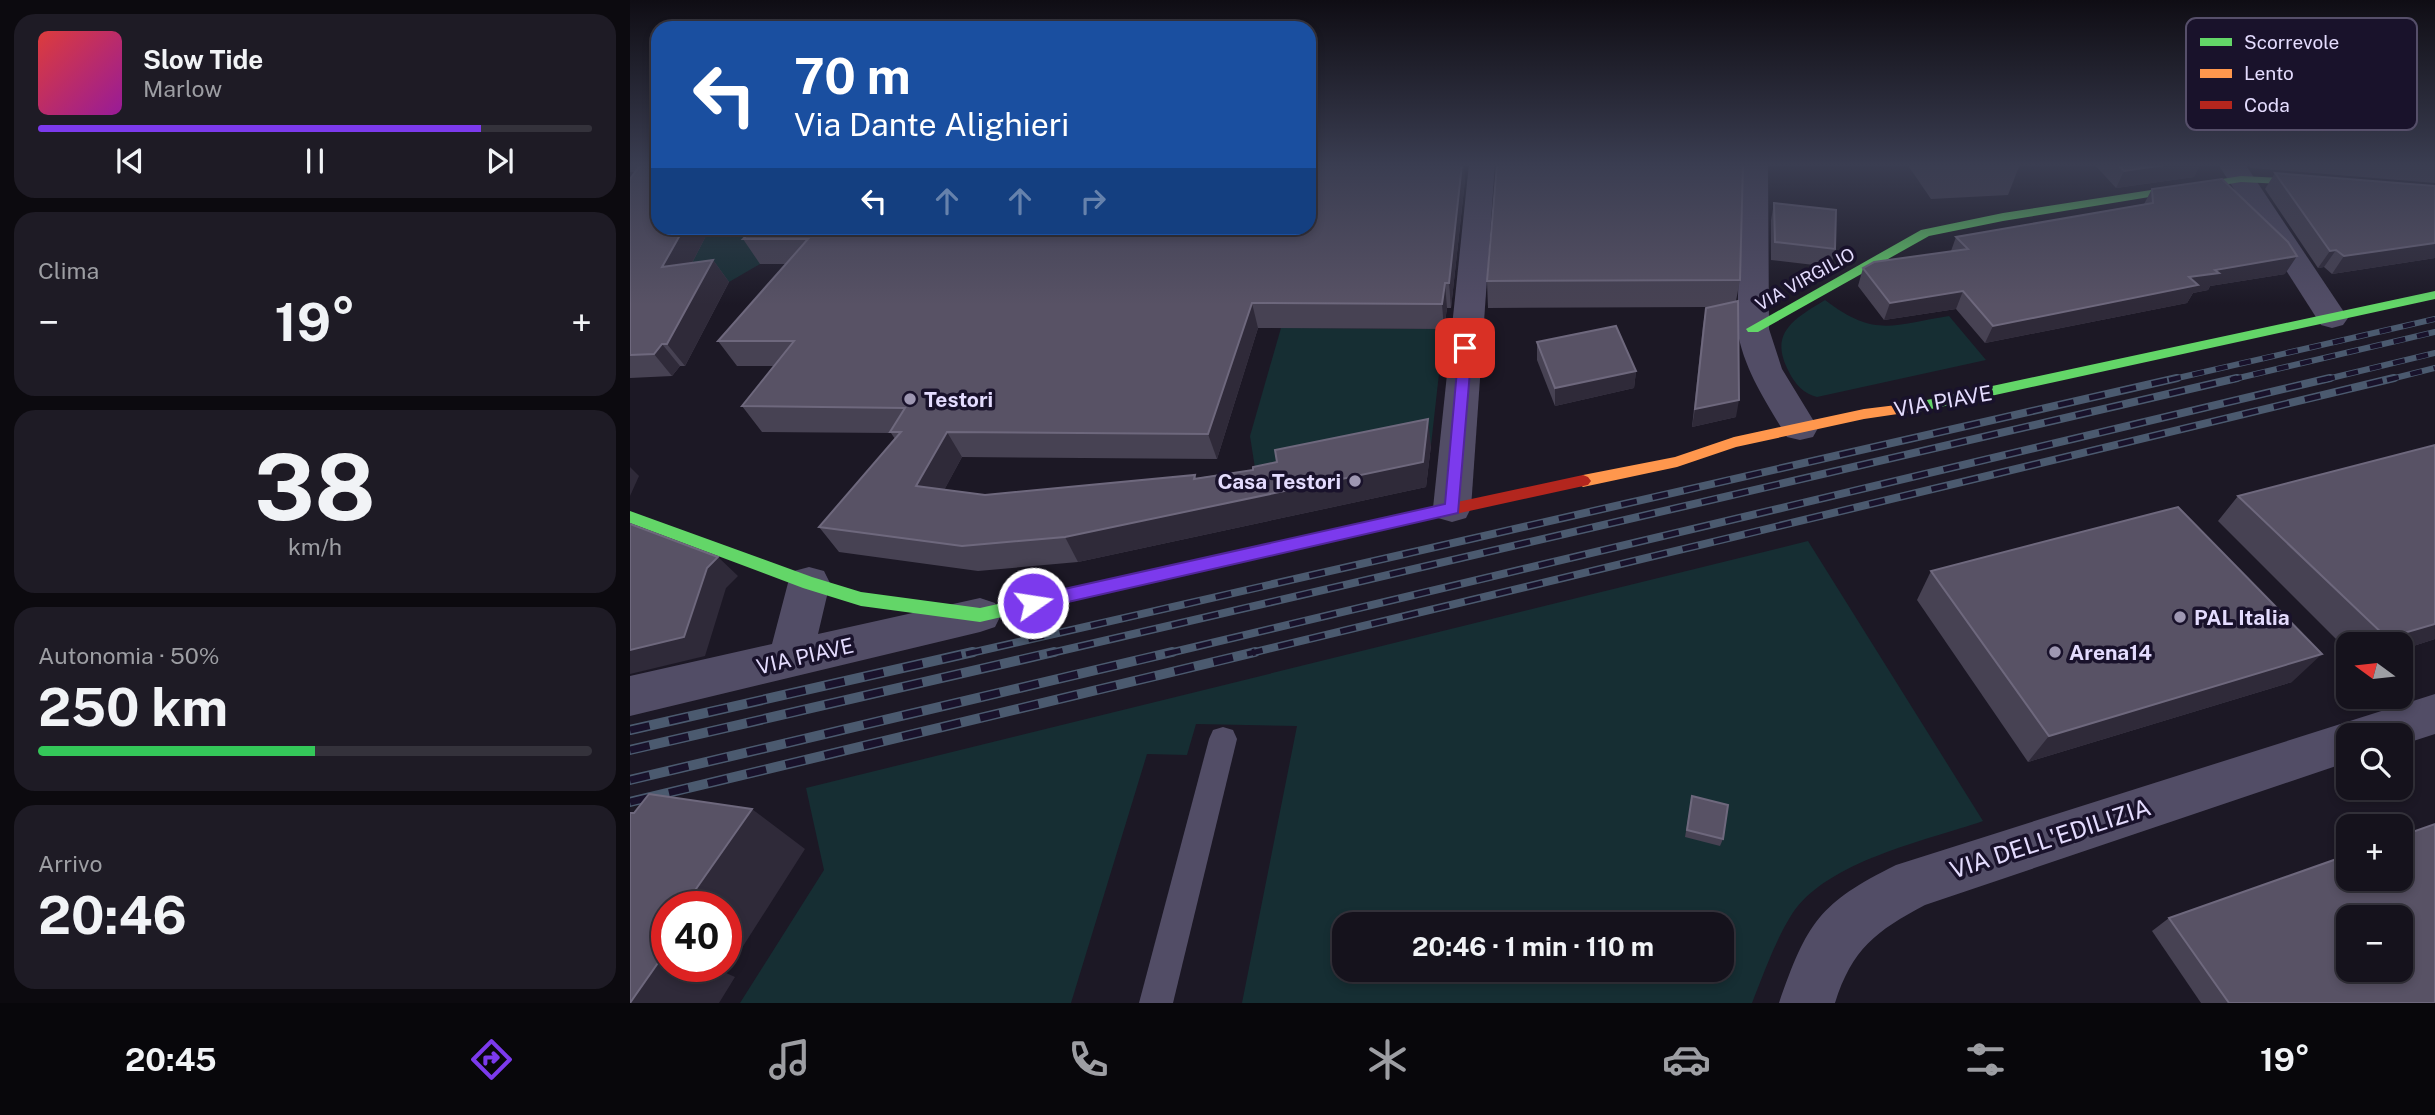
<!DOCTYPE html>
<html lang="it">
<head>
<meta charset="utf-8">
<style>
	:root { --surface:#15121c; --page:#1e1b25; --text:#f1f3f6; --muted:#9d9ea3; --line:#34323b; --accent:#7c3aed }
	body { margin:0; font-family:"Public Sans",sans-serif; background:var(--page); color:var(--text); height:100vh; display:flex; flex-direction:column; font-size:26px; white-space:nowrap }
	* { box-sizing:border-box; margin:0 }
	p { font-size:23px; color:var(--muted) }
	.icon { flex:none; width:38px; height:38px; fill:none; stroke:currentColor; stroke-width:2; stroke-linecap:round; stroke-linejoin:round }
	.map { position:relative; flex:1; overflow:hidden }
	.panel { display:flex; flex-direction:column; gap:14px; padding:14px; background:#0c0a0f; width:630px }
	.panel>* { flex:none }
	.guide { position:absolute; left:21px; top:21px; width:665px; height:214px; border-radius:21px; box-shadow:0 4px 10px #0003,0 0 0 2px var(--line); background:#1a4fa0; color:#fff; overflow:hidden }
	.needle { width:46px; rotate:285deg }
	.fabs { position:absolute; left:1706px; top:632px; display:grid; gap:14px }
	.fabs a { display:grid; place-items:center; width:77px; height:77px; border-radius:14px; background:var(--surface); box-shadow:0 4px 10px #0003,0 0 0 2px var(--line); font-size:35px }
	.speed { position:absolute; left:21px; top:891px; display:flex; gap:14px; font-size:35px; font-weight:700; text-align:center }
	.speed>* { display:grid; place-content:center; width:91px; height:91px; border-radius:50%; background:var(--surface); box-shadow:0 4px 10px #0003,0 0 0 2px var(--line); line-height:1 }
	.speed .limit { border:10px solid #d22; background:#fff; color:#111 }
	.pin { position:absolute; display:grid; place-items:center; width:60px; height:60px; color:#fff; margin:-30px; border-radius:14px; box-shadow:0 4px 10px #0006 }
	.me { position:absolute; width:77px; margin:-38px; rotate:77deg; stroke-linejoin:round; filter:drop-shadow(0 0 5px #0008) }
	.turn { display:flex; align-items:center; gap:24px; height:147px; padding:0 28px; font-size:32px }
	.turn .icon { width:91px; height:91px; stroke-width:2.5 }
	.turn b { display:block; font-size:49px; line-height:60px }
	.lanes { display:flex; align-items:center; height:66px; padding:0 28px; background:#0003; justify-content:center; gap:35px; direction:ltr }
	.lanes .off { opacity:.35 }
	.big { font-size:52px; font-weight:700; line-height:1.1 }
	.panel .tile { flex:1; display:flex; flex-direction:column; justify-content:center; gap:10px; min-width:0; padding:0 24px; border-radius:21px; background:var(--page) }
	.panel .dial { align-items:center; gap:0 }
	.dial b { font-size:91px; line-height:1 }
	.song { display:flex; align-items:center; gap:21px }
	.cover { width:84px; height:84px; border-radius:10px; background:linear-gradient(135deg,hsl(0 70% 55%),hsl(300 70% 35%)) }
	.played { height:7px; border-radius:4px; background:linear-gradient(90deg,var(--accent) 80%,var(--line) 80%) }
	.keys { display:flex; justify-content:space-around; direction:ltr }
	.heat { display:flex; justify-content:space-between; align-items:center; font-size:38px; direction:ltr }
	.charge { height:10px; border-radius:5px; background:linear-gradient(90deg,#34c759 50%,var(--line) 0) }
	.trip { position:absolute; left:702px; top:912px; width:402px; height:70px; border-radius:21px; background:var(--surface); box-shadow:0 4px 10px #0003,0 0 0 2px var(--line); font-weight:700; line-height:70px; text-align:center }
	.tab-bar { display:flex; height:112px; justify-content:space-around; align-items:center; background:#08070b; color:var(--muted) }
	.tab-bar .icon { width:49px; height:49px }
	.tab-bar .active { color:var(--accent) }
	.tab-bar b { font-size:32px; color:var(--text) }
	main { display:flex; flex:1; min-height:0 }
	.map>svg:first-child { display:block }
	.green { fill:#162e33; fill-rule:evenodd }
	.lines { fill:none; stroke-linecap:round; stroke-linejoin:round }
	.lane { fill:#524d66; fill-rule:evenodd }
	.street { fill:#524d66; fill-rule:evenodd }
	.fast { fill:#63d668; fill-rule:evenodd }
	.slow { fill:#ff974d; fill-rule:evenodd }
	.jam { fill:#b3261e; fill-rule:evenodd }
	.rail-far2-casing { stroke:#4b5a6f; stroke-width:6 }
	.rail-far1-casing { stroke:#4b5a6f; stroke-width:8 }
	.rail-casing { stroke:#4b5a6f; stroke-width:10 }
	.rail-far2 { stroke:#19122b; stroke-width:4.5; stroke-dasharray:12; stroke-linecap:butt }
	.rail-far1 { stroke:#19122b; stroke-width:5; stroke-dasharray:16; stroke-linecap:butt }
	.rail { stroke:#19122b; stroke-width:7; stroke-dasharray:20; stroke-linecap:butt }
	.wall { fill:#474253 }
	.shaded-wall { fill:#2f2a39 }
	.building { fill:#585265; stroke:#6e687d; stroke-width:2; fill-rule:evenodd }
	.route { fill:#7c3aed; stroke:#51269a; stroke-width:2 }
	.poi-dot { fill:#9e97b2; stroke:#19122b; stroke-width:2.5 }
	.labels { text-anchor:middle; dominant-baseline:central; stroke-width:7; stroke-linejoin:round; paint-order:stroke }
	.far-street-label { font-size:18px; fill:#e4dcfe; stroke:#19122b }
	.poi-label { font-size:21px; font-weight:bold; fill:#e4dcfe; stroke:#19122b; text-anchor:start }
	.street-label { font-size:21px; fill:#e4dcfe; stroke:#19122b }
	.near-street-label { font-size:24px; fill:#e4dcfe; stroke:#19122b }
	.key { fill:#19122b; stroke:#564f6a; stroke-width:2 }
	.key-label { font-size:19px; fill:#e4dcfe }
</style>
</head>
<body>
<main>
<section class="panel">
<div class="tile">
<div class="song"><i class="cover"></i><div><b>Slow Tide</b><p>Marlow</p></div></div>
<div class="played"></div>
<div class="keys"><svg class="icon" aria-label="previous" viewBox="0 0 24 24"><path d="M18 5L8 12l10 7zM5 5v14"/></svg><svg class="icon" aria-label="pause" viewBox="0 0 24 24"><path d="M8 5v14M16 5v14"/></svg><svg class="icon" aria-label="next" viewBox="0 0 24 24"><path d="M6 5l10 7-10 7zM19 5v14"/></svg></div>
</div>
<div class="tile"><p>Clima</p>
<div class="heat"><a>−</a><b class="big">19°</b><a>+</a></div>
</div>
<div class="tile dial"><b>38</b><p>km/h</p></div>
<div class="tile"><p>Autonomia · 50%</p><b class="big">250 km</b><div class="charge"></div></div>
<div class="tile"><p>Arrivo</p><b class="big">20:46</b></div>
</section>
<div class="map">
<svg width="1805" height="1003" viewBox="0 0 1805 1003">
	<rect width="100%" height="100%" fill="#1c1825"/>
	<!-- green -->
	<g class="green">
		<polygon points="80,228 163,228 130,264 99,282 39,258"/>
		<path d="M1195,300C1245,338 1262,325 1319,316L1356,360L1187,397C1174,394 1165,384 1159,372C1138,333 1164,319 1195,300Z"/>
		<polygon points="651,328 814,329 801,445 627,481 620,436"/>
		<path d="M1178,541L1353,821C1295,841 1197,861 1162,914C1145,941 1134,973 1122,1003H612L667,726L566,724L557,755L517,754L441,1003H110L194,870L176,788ZM714,924H1092V970H714Z"/>
	</g>
	<g class="lines">
		<!-- lane -->
		<polygon class="lane" points="593,727 603,730 607,739 543,1003 509,1003 579,739 583,730"/>
		<!-- street -->
		<g class="street">
			<polygon points="839,164 865,164 841,508 836,518 822,522 808,518 803,508"/>
			<path d="M1112,164H1138L1139,329L1152,369L1188,428L1183,437L1170,440L1157,437C1136,402 1114,370 1107,329Z"/>
			<polygon points="1588,164 1615,164 1718,318 1713,325 1702,328 1691,325"/>
			<polygon points="179,567 194,571 200,583 188,634 350,598 365,603 371,615 365,627 350,632 0,716 0,676 142,644 158,583 164,571"/>
			<path d="M1805,694V734L1771,745V735H1718V762L1295,905C1246,931 1222,949 1205,1003H1149C1177,923 1189,903 1266,865Z"/>
		</g>
		<!-- fast -->
		<g class="fast">
			<polygon points="1611,176 1695,180 1701,183 1695,186 1611,182 1373,221 1299,236 1128,332 1118,332 1116,329 1291,230 1373,213"/>
			<polygon points="1805,291 1805,299 1283,413 1276,408 1283,403"/>
			<polygon points="0,511 182,577 231,592 350,608 734,522 740,524 742,528 740,532 734,534 350,622 231,606 173,588 0,523"/>
		</g>
		<!-- slow -->
		<polygon class="slow" points="1283,403 1288,405 1290,408 1288,411 1234,419 1106,447 1047,467 953,487 945,481 953,475 1045,457 1104,437 1234,409"/>
		<!-- jam -->
		<polygon class="jam" points="953,475 958,477 961,481 958,485 734,534 728,532 726,528 728,524 734,522"/>
		<!-- rail-far2 casing -->
		<g class="rail-far2-casing">
			<g id="rail-far2">
				<polyline points="1539,380 1805,319"/>
				<polyline points="1600,380 1805,332"/>
				<polyline points="1693,380 1805,353"/>
				<polyline points="1757,380 1805,368"/>
			</g>
		</g>
		<!-- rail-far1 casing -->
		<g class="rail-far1-casing">
			<g id="rail-far1">
				<polyline points="336,654 1547,378"/>
				<polyline points="417,654 1607,378"/>
				<polyline points="535,654 1700,378"/>
				<polyline points="617,654 1764,378"/>
			</g>
		</g>
		<!-- rail casing -->
		<g class="rail-casing">
			<g id="rail">
				<polyline points="0,730 343,652"/>
				<polyline points="0,750 424,652"/>
				<polyline points="0,780 542,652"/>
				<polyline points="0,802 625,652"/>
			</g>
		</g>
		<!-- rail-far2 -->
		<use href="#rail-far2" class="rail-far2"/>
		<!-- rail-far1 -->
		<use href="#rail-far1" class="rail-far1"/>
		<!-- rail -->
		<use href="#rail" class="rail"/>
	</g>
	<!-- wall -->
	<g class="wall">
		<polygon points="0,164 28,164 28,228 80,228 62,263 83,260 99,282 55,366 50,366 42,376 0,378 0,179 5,172 0,172"/>
		<polygon points="1277,164 1390,164 1378,195 1301,199"/>
		<polygon points="1464,164 1570,164 1564,177 1486,188"/>
		<polygon points="1618,164 1805,164 1805,183 1621,168"/>
		<polygon points="1645,173 1805,186 1805,258 1702,274 1694,267 1688,268 1635,189"/>
		<polygon points="835,180 821,308 817,308 814,329 628,328 587,459 332,457 314,490 355,495 565,475 566,478 801,445 796,487 448,562 348,571 209,552 189,527 265,439 261,433 132,432 112,406 144,366 107,366 88,341 156,264 130,264 113,239"/>
		<polygon points="1522,189 1655,274 1580,286 1578,290 1563,293 1557,303 1355,343 1326,309 1254,320 1228,286 1233,268 1321,251 1326,237 1514,204"/>
		<polygon points="1144,203 1205,249 1201,267 1141,260 1141,220"/>
		<polygon points="1110,280 1106,301 1106,417 1062,427 1073,325 1076,308 1078,307 858,308 857,281"/>
		<polygon points="907,342 1006,371 1004,388 925,406 907,360"/>
		<polygon points="1608,496 1805,639 1771,650 1771,644 1718,644 1718,651 1588,521"/>
		<polygon points="1301,571 1662,682 1398,762 1287,600"/>
		<polygon points="1062,796 1093,839 1090,846 1055,837"/>
		<polygon points="1539,918 1805,1003 1571,1003 1522,931"/>
	</g>
	<!-- shaded-wall -->
	<g class="shaded-wall">
		<polygon points="832,164 834,164 835,180 821,308 819,283"/>
		<polygon points="1541,164 1570,164 1564,177 1486,188 1494,171"/>
		<polygon points="54,228 80,228 49,288 32,267"/>
		<polygon points="1805,243 1805,258 1702,274 1714,256"/>
		<polygon points="1706,250 1694,267 1688,268 1700,251"/>
		<polygon points="1667,256 1655,274 1580,286 1578,290 1563,293 1557,303 1355,343 1363,326 1559,277 1585,270"/>
		<polygon points="83,260 99,282 55,366 37,344"/>
		<polygon points="815,283 817,308 814,329 812,304"/>
		<polygon points="1333,291 1326,309 1254,320 1260,303"/>
		<polygon points="622,303 628,328 587,459 578,434"/>
		<polygon points="32,344 50,366 42,376 24,354"/>
		<polygon points="1006,371 1004,388 925,406 925,388"/>
		<polygon points="1109,400 1106,417 1062,427 1065,409"/>
		<polygon points="798,419 801,445 796,487 448,562 435,537"/>
		<polygon points="317,432 332,457 303,511 286,486"/>
		<polygon points="0,467 9,476 0,496"/>
		<polygon points="88,557 108,576 96,588 75,656 0,674 0,650"/>
		<polygon points="1805,624 1805,639 1771,650 1771,644 1751,644 1757,638"/>
		<polygon points="1692,654 1662,682 1398,762 1419,736"/>
		<polygon points="122,809 175,849 96,973 105,977 89,1003 1,1003 37,950 37,966 96,966 96,906 54,906"/>
		<polygon points="37,932 37,946 29,942"/>
	</g>
	<!-- building -->
	<g class="building">
		<polygon points="11,164 28,164 28,228 54,228 32,267 83,260 37,344 32,344 24,354 0,355 0,179"/>
		<polygon points="679,164 832,164 819,283 815,283 812,304 622,303 578,434 317,432 286,486 355,495 565,475 564,479 623,470 623,467 647,462 645,450 798,419 793,462 435,537 332,546 189,527 271,432 260,432 275,408 112,406 164,341 88,341 178,239 113,239 124,228 679,228"/>
		<polygon points="867,164 1113,164 1110,280 857,281"/>
		<polygon points="1487,164 1541,164 1494,171"/>
		<polygon points="1645,173 1805,186 1805,243 1714,256 1706,250 1700,251"/>
		<polygon points="1592,179 1658,242 1667,256 1585,270 1589,273 1559,277 1568,285 1363,326 1333,291 1260,303 1233,268 1244,262 1338,249 1326,237 1523,203 1522,189"/>
		<polygon points="1144,203 1206,210 1205,249 1145,242"/>
		<polygon points="1108,301 1109,400 1065,409 1076,308"/>
		<polygon points="986,326 1006,371 925,388 907,342"/>
		<polygon points="1805,445 1805,624 1757,638 1608,496"/>
		<polygon points="1548,507 1692,654 1419,736 1301,571"/>
		<polygon points="0,524 88,557 77,568 54,637 0,650"/>
		<polygon points="19,794 122,809 54,906 37,906 37,932 29,942 37,943 37,950 0,1003 0,813 4,813"/>
		<polygon points="1062,796 1098,805 1093,839 1057,830"/>
		<path d="M1805,824V1003H1599L1539,918L1718,855V878H1771V836ZM1718,917H1771V970H1718Z"/>
	</g>
	<!-- sky -->
	<linearGradient id="sky" x2="0" y2="1"><stop stop-color="#0f0d14"/><stop offset="0.54" stop-color="#3a3d51"/><stop offset="1" stop-color="#3a3d51" stop-opacity="0"/></linearGradient>
	<rect width="1805" height="305" fill="url(#sky)"/>
	<!-- route -->
	<polygon class="route" points="835,344 842,348 828,513 403,610 397,608 394,603 397,598 403,596 815,504 829,348"/>
	<!-- markers -->
	<g class="poi-dot">
		<circle cx="280" cy="399" r="7"/>
		<circle cx="725" cy="481" r="7"/>
		<circle cx="1550" cy="617" r="7"/>
		<circle cx="1425" cy="652" r="7"/>
	</g>
	<g class="labels">
		<!-- far-street labels -->
		<g class="far-street-label">
			<text transform="translate(1175 279) rotate(-29)">VIA VIRGILIO</text>
		</g>
		<!-- poi labels -->
		<g class="poi-label">
			<text x="294" y="399">Testori</text>
			<text x="711" y="481" text-anchor="end">Casa Testori</text>
			<text x="1564" y="617">PAL Italia</text>
			<text x="1439" y="652">Arena14</text>
		</g>
		<!-- street labels -->
		<g class="street-label">
			<text transform="translate(1313 401) rotate(-10)">VIA PIAVE</text>
			<text transform="translate(175 656) rotate(-13)">VIA PIAVE</text>
		</g>
		<!-- near-street labels -->
		<g class="near-street-label">
			<text transform="translate(1420 838) rotate(-18)">VIA DELL'EDILIZIA</text>
		</g>
	</g>
	<!-- legend -->
	<rect x="1556" y="18" width="231" height="112" rx="10" class="key"/>
	<rect x="1570" y="38" width="32" height="8" fill="#63d668"/>
	<rect x="1570" y="69" width="32" height="9" fill="#ff974d"/>
	<rect x="1570" y="101" width="32" height="8" fill="#b3261e"/>
	<g class="key-label">
		<text x="1614" y="49">Scorrevole</text>
		<text x="1614" y="80">Lento</text>
		<text x="1614" y="112">Coda</text>
	</g>
</svg>
<div class="fabs">
<a><svg class="needle" viewBox="-14 -14 28 28"><path d="M0-13l5 13h-10z" fill="#e53935"/><path d="M0 13l5-13h-10z" fill="#9d9ea3"/></svg></a>
<a><svg class="icon" aria-label="search" viewBox="0 0 24 24"><circle cx="10" cy="10" r="6"/><path d="M15 15l6 6"/></svg></a>
<a>+</a>
<a>−</a>
</div>
<div class="speed"><div class="limit">40</div></div>
<div class="pin" style="left:835px;top:348px;background:#d93025"><svg class="icon" aria-label="arrive" viewBox="0 0 24 24"><path d="M6 21V4h12l-3 4 3 4H6"/></svg></div>
<svg class="me" style="left:403px;top:603px" viewBox="-20 -20 40 40"><circle r="17" fill="#7c3aed" stroke="#fff" stroke-width="3"/><path d="M0-11L8 9 0 5-8 9z" fill="#fff"/></svg>
<div class="trip">20:46 · 1 min · 110 m</div>
<div class="guide">
<div class="turn"><svg class="icon" aria-label="left" viewBox="0 0 24 24"><path d="M17 20v-9H6M10 6l-5 5 5 5"/></svg><div><b>70 m</b>Via Dante Alighieri</div></div>
<div class="lanes"><svg class="icon" aria-label="left" viewBox="0 0 24 24"><path d="M17 20v-9H6M10 6l-5 5 5 5"/></svg><svg class="icon off" aria-label="ahead" viewBox="0 0 24 24"><path d="M12 20V5M6 11l6-6 6 6"/></svg><svg class="icon off" aria-label="ahead" viewBox="0 0 24 24"><path d="M12 20V5M6 11l6-6 6 6"/></svg><svg class="icon off" aria-label="right" viewBox="0 0 24 24"><path d="M7 20v-9h11M14 6l5 5-5 5"/></svg></div>
</div>
</div>
</main>
<nav class="tab-bar">
<b>20:45</b>
<svg class="icon active" aria-label="directions" viewBox="0 0 24 24"><path d="M12 3l9 9-9 9-9-9zM9 14v-3h6M13 9l2 2-2 2"/></svg>
<svg class="icon" aria-label="music" viewBox="0 0 24 24"><path d="M9 18V5l10-2v13"/><circle cx="6" cy="18" r="3"/><circle cx="16" cy="16" r="3"/></svg>
<svg class="icon" aria-label="phone" viewBox="0 0 24 24"><path d="M5 4h4l2 5-3 2q2 4 5 5l2-3 5 2v4C11 20 4 13 5 4z"/></svg>
<svg class="icon" aria-label="climate" viewBox="0 0 24 24"><path d="M12 3v18M4 7l16 10M4 17L20 7"/></svg>
<svg class="icon" aria-label="car" viewBox="0 0 24 24"><path d="M5 17H2v-5l4-1 3-4h7l3 4 3 1v5h-3M9 17h6M6 11h13"/><circle cx="7" cy="17" r="2"/><circle cx="17" cy="17" r="2"/></svg>
<svg class="icon" aria-label="filters" viewBox="0 0 24 24"><path d="M4 7h16M4 17h16"/><circle cx="9" cy="7" r="2"/><circle cx="15" cy="17" r="2"/></svg>
<b>19°</b>
</nav>
</body>
</html>
